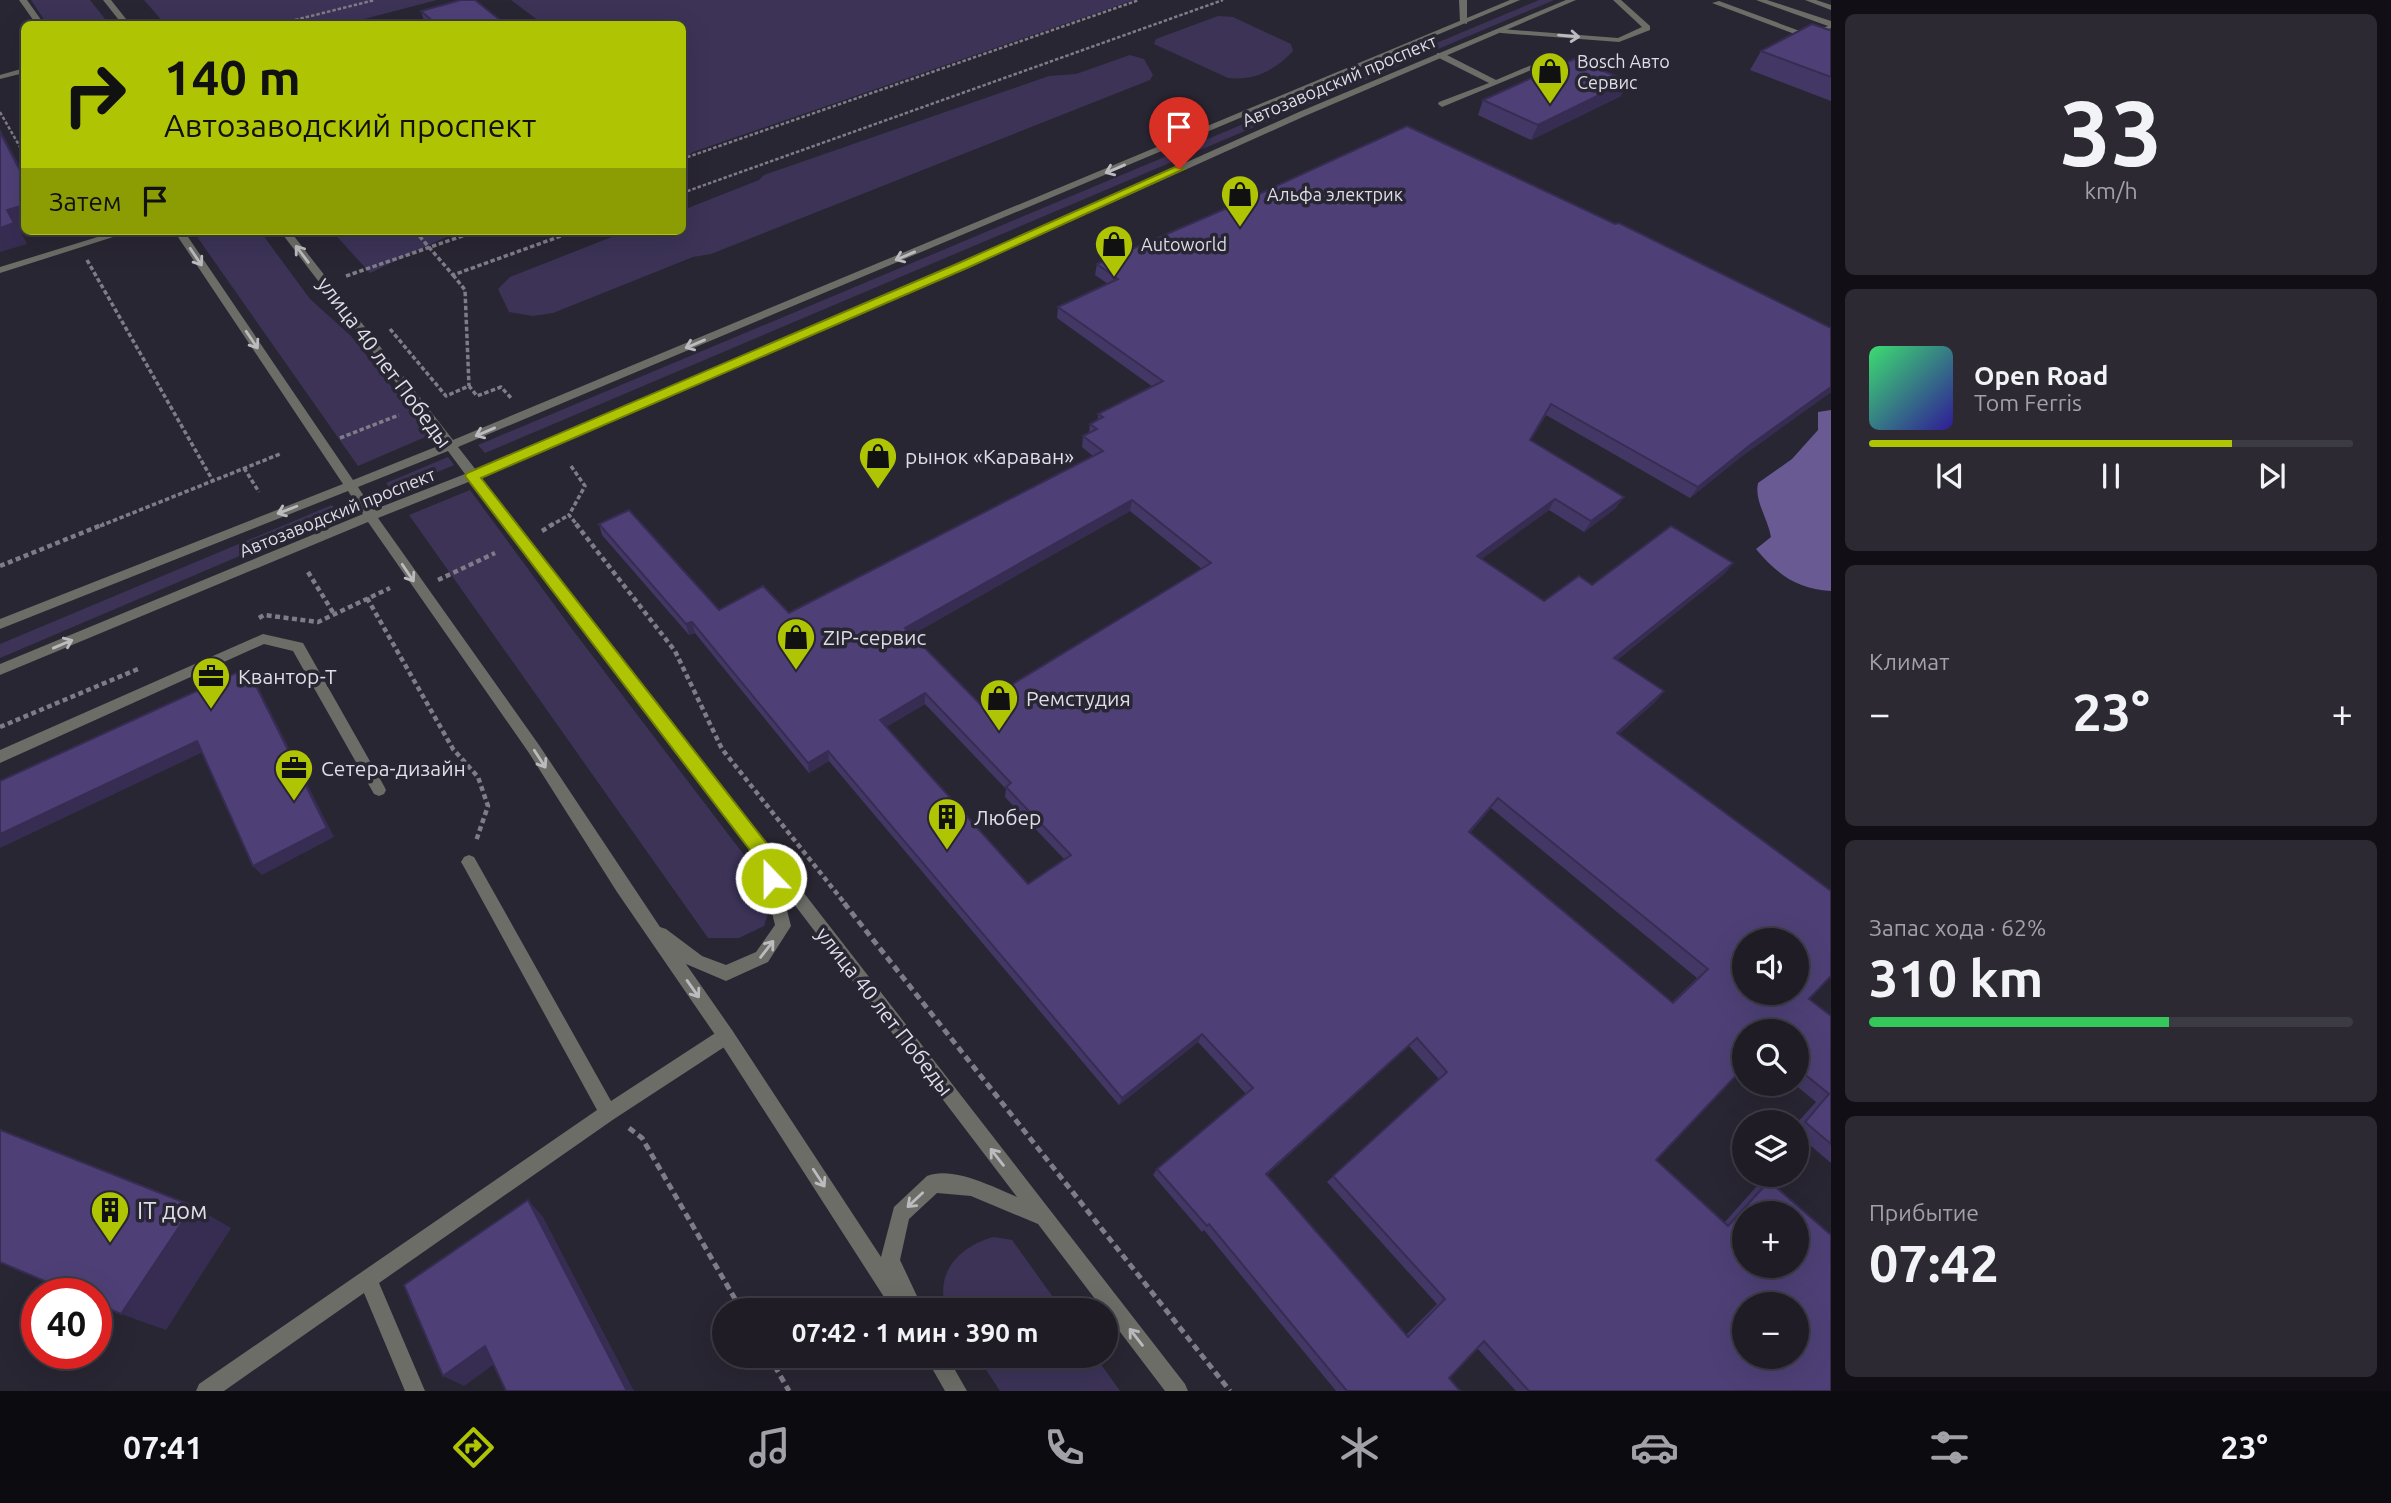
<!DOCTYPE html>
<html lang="ru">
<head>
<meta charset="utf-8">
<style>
	:root { --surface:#1f1c26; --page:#2c2932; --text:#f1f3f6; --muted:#a1a1a7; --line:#3c3a43; --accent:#afc504 }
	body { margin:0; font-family:Ubuntu,sans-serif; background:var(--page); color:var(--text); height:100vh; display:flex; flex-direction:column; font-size:26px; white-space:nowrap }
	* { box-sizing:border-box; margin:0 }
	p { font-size:23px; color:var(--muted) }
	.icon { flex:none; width:38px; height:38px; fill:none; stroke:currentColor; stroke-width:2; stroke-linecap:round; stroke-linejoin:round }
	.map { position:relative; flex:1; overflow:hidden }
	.panel { display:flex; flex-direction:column; gap:14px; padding:14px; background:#110f15; width:560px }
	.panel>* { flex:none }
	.banner { position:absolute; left:21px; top:21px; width:665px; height:214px; border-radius:10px; box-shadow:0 7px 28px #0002,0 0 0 2px var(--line); background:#afc504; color:#111; overflow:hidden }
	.tools { position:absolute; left:1732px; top:928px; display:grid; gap:14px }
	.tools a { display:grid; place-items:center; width:77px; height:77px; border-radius:50%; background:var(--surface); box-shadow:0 7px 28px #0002,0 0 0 2px var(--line); font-size:35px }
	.speed { position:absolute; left:21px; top:1278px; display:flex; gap:14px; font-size:35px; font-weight:700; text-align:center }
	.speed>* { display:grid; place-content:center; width:91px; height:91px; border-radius:50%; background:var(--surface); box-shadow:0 7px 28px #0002,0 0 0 2px var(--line); line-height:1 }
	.speed .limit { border:10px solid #d22; background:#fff; color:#111 }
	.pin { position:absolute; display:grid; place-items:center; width:60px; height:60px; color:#fff; margin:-72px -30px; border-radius:50% 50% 50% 0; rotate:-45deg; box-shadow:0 0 7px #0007 }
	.pin .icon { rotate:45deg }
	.me { position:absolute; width:77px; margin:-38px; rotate:338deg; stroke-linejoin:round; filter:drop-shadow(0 0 5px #0008) }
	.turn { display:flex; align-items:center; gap:24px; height:147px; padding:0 28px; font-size:32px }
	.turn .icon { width:91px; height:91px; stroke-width:2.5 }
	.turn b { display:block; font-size:49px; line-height:60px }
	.then { display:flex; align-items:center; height:66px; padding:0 28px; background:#0003; gap:14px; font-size:26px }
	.big { font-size:52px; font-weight:700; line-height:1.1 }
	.panel .widget { flex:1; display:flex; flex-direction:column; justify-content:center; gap:10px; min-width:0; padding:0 24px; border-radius:10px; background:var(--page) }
	.panel .dial { align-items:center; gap:0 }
	.dial b { font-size:91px; line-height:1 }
	.song { display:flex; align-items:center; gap:21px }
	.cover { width:84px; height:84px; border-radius:10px; background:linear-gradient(135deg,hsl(140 70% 55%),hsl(250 70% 35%)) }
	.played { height:7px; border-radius:4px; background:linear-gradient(90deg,var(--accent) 75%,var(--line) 75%) }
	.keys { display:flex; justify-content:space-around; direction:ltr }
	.heat { display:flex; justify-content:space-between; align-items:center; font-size:38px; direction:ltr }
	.charge { height:10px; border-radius:5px; background:linear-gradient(90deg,#34c759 62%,var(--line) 0) }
	.trip { position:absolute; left:712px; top:1298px; width:406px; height:70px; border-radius:35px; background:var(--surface); box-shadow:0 7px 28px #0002,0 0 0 2px var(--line); font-weight:700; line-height:70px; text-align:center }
	.dock { display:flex; height:112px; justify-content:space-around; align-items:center; background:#0c0b0f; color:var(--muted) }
	.dock .icon { width:49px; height:49px }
	.dock .on { color:var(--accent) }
	.dock b { font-size:32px; color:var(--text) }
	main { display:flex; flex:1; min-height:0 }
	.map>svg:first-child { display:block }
	.green { fill:#3c3357 }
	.water { fill:#695a93 }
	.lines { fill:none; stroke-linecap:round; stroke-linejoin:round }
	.path-far3 { stroke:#7f7c87; stroke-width:2.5; stroke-dasharray:3.5 2; stroke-linecap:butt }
	.path-far2 { stroke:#7f7c87; stroke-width:3.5; stroke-dasharray:4.5 2.5; stroke-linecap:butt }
	.path-far1 { stroke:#7f7c87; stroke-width:4.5; stroke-dasharray:5 3.5; stroke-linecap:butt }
	.path { stroke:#7f7c87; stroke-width:5; stroke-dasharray:7 4.5; stroke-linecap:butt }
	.service { fill:#6b6d66; fill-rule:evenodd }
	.minor { fill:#6b6d66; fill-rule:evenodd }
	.tertiary { fill:#6b6d66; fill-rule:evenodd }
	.wall { fill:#433765; fill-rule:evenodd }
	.shaded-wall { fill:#372d53 }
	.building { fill:#4e4076; stroke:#372d53; stroke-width:2; fill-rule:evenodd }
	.oneway { stroke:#bcbbc0 }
	.route { fill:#afc504; stroke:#728003; stroke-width:2 }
	.labels { text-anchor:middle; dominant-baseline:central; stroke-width:7; stroke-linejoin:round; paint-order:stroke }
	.far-poi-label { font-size:18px; fill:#dfdde6; stroke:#292633; text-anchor:start }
	.far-street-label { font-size:18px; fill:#dfdde6; stroke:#292633 }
	.street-label { font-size:21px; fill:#dfdde6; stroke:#292633 }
	.poi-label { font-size:21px; fill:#dfdde6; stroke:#292633; text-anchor:start }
	.near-poi-label { font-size:24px; fill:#dfdde6; stroke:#292633; text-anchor:start }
</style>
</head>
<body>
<main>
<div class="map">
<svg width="1831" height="1391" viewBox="0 0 1831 1391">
	<rect width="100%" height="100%" fill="#292633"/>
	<!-- green -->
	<g class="green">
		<polygon points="31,0 90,0 109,24 47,24"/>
		<polygon points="144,0 437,0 345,24 165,24"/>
		<polygon points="511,0 1134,0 693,152 683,159 682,24 543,24"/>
		<polygon points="1539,0 1554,0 485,453 478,445"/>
		<path d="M1218,16L1233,17L1291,44L1293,51C1275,70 1255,81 1228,78L1154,44L1156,39Z"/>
		<polygon points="1130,55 1144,59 1153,75 1150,80 711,254 693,257 553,313 533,316 509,312 498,289 510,277 627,231 682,231 683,210 759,180 764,175 1049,76 1076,74"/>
		<polygon points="193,231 260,231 310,299 351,336 430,435 358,466"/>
		<polygon points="332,231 475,231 461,232 446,237 370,273"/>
		<polygon points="448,457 454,465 392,491 386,483"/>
		<polygon points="470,490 572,629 760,876 770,908 764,926 739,938 708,938 409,515"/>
		<polygon points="332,505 338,514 0,658 0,644"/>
		<path d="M994,1237L1012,1240L1063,1311H947C933,1274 959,1246 994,1237Z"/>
		<polygon points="977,1356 1095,1356 1120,1391 1000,1391"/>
	</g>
	<!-- water -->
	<path class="water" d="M1831,410V591C1797,589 1778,575 1756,549L1771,537C1768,519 1754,500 1758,483L1792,459L1818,430V412Z"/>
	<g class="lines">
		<!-- path-far3 -->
		<g class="path-far3">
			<polyline points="279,24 375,0"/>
			<polyline points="0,112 24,154"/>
			<polyline points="682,159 1139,0"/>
			<polyline points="682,193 1223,0"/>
		</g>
		<!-- path-far2 -->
		<g class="path-far2">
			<polyline points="415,231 453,275 575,231"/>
			<polyline points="87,260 213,481"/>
			<polyline points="453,275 465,290 469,386"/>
			<polyline points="346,276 477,231"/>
			<polyline points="390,329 446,396 469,386 477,396 501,387 512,399"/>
			<polyline points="340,438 399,415"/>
			<polyline points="571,466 585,486 569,515 578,526"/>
			<polyline points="244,468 259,492"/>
			<polyline points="100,526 280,454"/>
			<polyline points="550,526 569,515"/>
		</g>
		<!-- path-far1 -->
		<g class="path-far1">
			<polyline points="576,524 675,651 722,749 846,905"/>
			<polyline points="542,531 553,524"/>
			<polyline points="0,566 104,524"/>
			<polyline points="308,572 334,614"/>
			<polyline points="438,580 495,553"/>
			<polyline points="367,598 453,749 478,777 488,806 476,841"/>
			<polyline points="259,618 264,615 318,622 390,588"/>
			<polyline points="0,727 138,669"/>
		</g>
		<!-- path -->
		<g class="path">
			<polyline points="844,903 1230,1391"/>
			<polyline points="629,1128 642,1138 742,1311"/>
			<polyline points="769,1356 789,1391"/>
		</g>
		<!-- service -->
		<g class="service">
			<polygon points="1459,0 1467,0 1467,24 1460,22"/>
			<polygon points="1613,0 1621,0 1650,26 1650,30 1619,42 1501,33 1497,31 1501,29 1618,38 1642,27"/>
			<polygon points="1756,0 1767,0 1831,21 1831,30 1808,39 1712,3 1719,1 1808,34 1828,26"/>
			<polygon points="1805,0 1816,0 1831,5 1831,10"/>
			<polygon points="1437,53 1443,53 1496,80 1541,61 1548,63 1442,107 1438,104 1439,102 1489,83 1437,57"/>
			<polygon points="117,231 132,231 0,273 0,267"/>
			<polygon points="263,634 303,643 384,786 386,790 384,794 379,796 374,794 293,651 264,644 0,763 0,750"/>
			<polygon points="469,855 474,857 611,1101 720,1030 726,1028 732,1030 735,1036 732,1042 614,1119 379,1283 425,1391 405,1391 364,1293 224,1391 196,1391 199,1384 597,1110 464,867 461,862 464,857"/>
		</g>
		<!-- minor -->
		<polygon class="minor" points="21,69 24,69 24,73 0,79 0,75"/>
		<!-- tertiary -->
		<g class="tertiary">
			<polygon points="19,0 27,0 44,24 36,24"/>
			<polygon points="103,0 111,0 130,24 122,24"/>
			<path d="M1510,0H1520L458,447L476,470L959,264L1299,112L1566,0H1576L1305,116L967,268L481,477L1185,1384L1188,1391H1165L1038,1224L971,1196L937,1193L909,1219L900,1260L924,1311H893L720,1042L617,892L529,753L368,522L0,675V664L363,514L348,491L0,629V619L343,484L174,231H184L353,480L443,444L280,231H290L453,440ZM448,451L465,474L373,510L358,487ZM471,481L759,859L775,925L756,952L726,965L702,956L666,929L660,927L539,745L378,518ZM781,887L1017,1197C993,1187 953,1166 927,1176L894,1207L881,1257L732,1030L686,964L726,981L768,962L791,926Z"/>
			<polygon points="925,1356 947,1356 967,1391 945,1391"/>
		</g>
	</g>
	<!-- wall -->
	<g class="wall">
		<polygon points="421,11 505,24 425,24"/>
		<polygon points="1831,29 1831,101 1750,70 1761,51"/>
		<polygon points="1621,96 1531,140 1478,115 1483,100"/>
		<path d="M1097,264L1831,328V392L1742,456L1690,498L1546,415L1531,440L1616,508L1584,532L1549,510L1481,559L1544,601L1592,585L1733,563L1724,574L1617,660L1664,691L1655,702L1619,734L1809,999L1831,1016V1163L1797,1134V1123L1816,1102L1793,1083H1797V1031H1745L1656,1160L1724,1223L1756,1187L1769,1181L1831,1391H1516L1477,1348L1449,1378L1460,1391H1336L1204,1230L1202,1232L1153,1175L1157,1169L1246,1094L1198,1042L1119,1105L829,761L809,773L695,633L689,635L602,535L599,524L719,610L789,613L1093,456L1082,447L1083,436L1089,433L1090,424L1098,420V414L1153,387L1057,318L1058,307L1108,284L1095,275ZM1130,511L1202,569L980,704L911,635ZM925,704L1006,789L1005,797L1064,859L1028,884L886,727ZM1491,808L1697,978L1672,1002L1470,833ZM1409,1046L1439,1079L1327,1182L1437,1304L1406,1335L1267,1175Z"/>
	</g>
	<!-- shaded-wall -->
	<g class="shaded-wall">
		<polygon points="1628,81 1621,96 1531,140 1538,125"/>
		<polygon points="0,129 24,174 24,178 0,132"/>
		<polygon points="24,205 24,230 20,231 27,244 0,252 0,228 7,210"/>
		<polygon points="1831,387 1831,392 1742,456 1690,498 1698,487 1750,445"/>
		<polygon points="1624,497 1616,508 1584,532 1591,521"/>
		<polygon points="1555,499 1549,510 1471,567 1477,556"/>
		<polygon points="1132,500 1130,511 905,639 905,628"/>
		<polygon points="1733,563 1724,574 1606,668 1614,658"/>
		<polygon points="692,622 695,633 689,635 686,624"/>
		<polygon points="247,668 254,679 334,837 262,875 253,866"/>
		<polygon points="1664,691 1655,702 1609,743 1617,733"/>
		<polygon points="925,693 925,704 881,730 880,720"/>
		<polygon points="197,741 205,751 0,848 0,834"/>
		<polygon points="828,751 829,761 809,773 808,763"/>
		<polygon points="1202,1034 1198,1042 1119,1105 1122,1098"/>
		<polygon points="1417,1038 1409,1046 1260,1181 1266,1174"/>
		<polygon points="528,1200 543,1217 634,1391 627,1391"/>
		<polygon points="193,1206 231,1228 166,1330 121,1314"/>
		<polygon points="485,1346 504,1357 464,1386 443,1376"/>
	</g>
	<!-- building -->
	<g class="building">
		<polygon points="461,0 475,0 505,24 436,24 421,11"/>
		<polygon points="1812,24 1829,30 1831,29 1831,77 1761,51"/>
		<polygon points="1574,59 1628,81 1538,125 1483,100"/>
		<path d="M1407,126L1615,224L1619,223L1831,328V387L1750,445L1698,487L1551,404L1530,440L1624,497L1591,521L1555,499L1477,556L1544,601L1579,576L1592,585L1671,526L1733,563L1614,658L1664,691L1617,733L1831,891V976L1809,999L1831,1016V1144L1805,1122L1829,1094L1797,1068V1031H1745V1066L1656,1160L1728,1226L1769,1181L1831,1235V1391H1529L1484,1341L1449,1378L1460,1391H1347L1209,1224L1207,1226L1157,1169L1253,1088L1202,1034L1122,1098L828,751L808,763L692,622L686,624L599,524L629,510L719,610L763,586L789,613L1103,451L1083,436L1097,429L1090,424L1103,417L1098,414L1163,381L1058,307L1118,279L1097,264L1246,200ZM1132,500L1211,563L980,704L905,628ZM925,693L1011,783L1006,787L1071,855L1028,884L880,720ZM1498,798L1708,969L1673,1003L1469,832ZM1745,940H1797V992H1745ZM1417,1038L1447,1072L1333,1176L1445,1299L1408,1337L1266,1174ZM1745,1213H1797V1265H1745ZM1745,1304H1797V1356H1745Z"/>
		<polygon points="0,132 24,178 24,205 7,210 14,223 0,228"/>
		<polygon points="247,668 327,828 253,866 197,741 0,834 0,781"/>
		<polygon points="0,1130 193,1206 121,1314 96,1303 96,1293 73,1293 0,1262"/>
		<polygon points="528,1200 627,1391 506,1391 485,1346 443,1376 404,1285"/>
	</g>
	<!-- one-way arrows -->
	<defs><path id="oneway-shaft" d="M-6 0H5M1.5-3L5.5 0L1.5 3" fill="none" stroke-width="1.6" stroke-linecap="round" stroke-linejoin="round" transform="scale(1.75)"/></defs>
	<g class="oneway">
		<use href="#oneway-shaft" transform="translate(1569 36) rotate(5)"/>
		<use href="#oneway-shaft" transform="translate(1115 169) rotate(157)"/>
		<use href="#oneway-shaft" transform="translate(302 254) rotate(-127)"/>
		<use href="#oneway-shaft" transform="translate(905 256) rotate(157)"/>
		<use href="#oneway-shaft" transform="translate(196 257) rotate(56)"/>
		<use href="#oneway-shaft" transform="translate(252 340) rotate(56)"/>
		<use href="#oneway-shaft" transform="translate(695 344) rotate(157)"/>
		<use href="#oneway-shaft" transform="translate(485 432) rotate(157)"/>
		<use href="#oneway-shaft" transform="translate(287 510) rotate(159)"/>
		<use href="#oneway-shaft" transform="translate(408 573) rotate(56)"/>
		<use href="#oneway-shaft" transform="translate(63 644) rotate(-23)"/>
		<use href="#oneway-shaft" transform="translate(540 759) rotate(57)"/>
		<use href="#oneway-shaft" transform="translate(767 949) rotate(-52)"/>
		<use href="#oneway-shaft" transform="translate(693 989) rotate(55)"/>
		<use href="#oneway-shaft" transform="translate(997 1157) rotate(-128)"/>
		<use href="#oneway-shaft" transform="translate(819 1178) rotate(57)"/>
		<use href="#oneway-shaft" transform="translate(915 1200) rotate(137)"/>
		<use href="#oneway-shaft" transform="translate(1136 1337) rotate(-128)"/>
	</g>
	<!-- route -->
	<polygon class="route" points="1175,167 1184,169 967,268 481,478 771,849 779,878 777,884 771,886 764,884 756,858 465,476 467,473 959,263"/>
	<!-- icons -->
	<defs>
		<g id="shop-pin" transform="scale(2.0125)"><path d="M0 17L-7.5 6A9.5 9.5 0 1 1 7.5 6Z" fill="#afc504" stroke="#292633"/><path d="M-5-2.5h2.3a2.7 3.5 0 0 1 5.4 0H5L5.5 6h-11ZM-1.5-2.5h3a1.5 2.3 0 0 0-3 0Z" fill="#111"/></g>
		<g id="office-pin" transform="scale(2.0125)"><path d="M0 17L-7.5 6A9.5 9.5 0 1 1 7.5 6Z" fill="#afc504" stroke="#292633"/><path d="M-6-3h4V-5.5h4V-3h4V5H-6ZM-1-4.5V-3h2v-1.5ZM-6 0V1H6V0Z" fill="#111"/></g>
		<g id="building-pin" transform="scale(2.0125)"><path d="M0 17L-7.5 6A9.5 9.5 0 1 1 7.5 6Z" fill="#afc504" stroke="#292633"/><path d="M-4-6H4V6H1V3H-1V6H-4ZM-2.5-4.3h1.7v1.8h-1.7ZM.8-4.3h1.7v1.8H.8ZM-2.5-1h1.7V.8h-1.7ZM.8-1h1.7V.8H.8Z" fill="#111"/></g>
	</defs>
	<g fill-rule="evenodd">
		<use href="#shop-pin" x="1550" y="71"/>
		<use href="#shop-pin" x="1240" y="194"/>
		<use href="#shop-pin" x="1114" y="244"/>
		<use href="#shop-pin" x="878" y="456"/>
		<use href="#shop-pin" x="796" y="637"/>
		<use href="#office-pin" x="211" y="676"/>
		<use href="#shop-pin" x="999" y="698"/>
		<use href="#office-pin" x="294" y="768"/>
		<use href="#building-pin" x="947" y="817"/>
		<use href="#building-pin" x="110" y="1210"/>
	</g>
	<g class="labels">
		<!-- far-poi labels -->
		<g class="far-poi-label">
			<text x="1577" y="61">Bosch Авто<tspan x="1577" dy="21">Сервис</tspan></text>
			<text x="1267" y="194">Альфа электрик</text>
			<text x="1141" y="244">Autoworld</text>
		</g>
		<!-- far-street labels -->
		<g class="far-street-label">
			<text transform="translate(1339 80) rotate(-23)">Автозаводский проспект</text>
			<text transform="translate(337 512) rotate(-22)">Автозаводский проспект</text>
		</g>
		<!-- street labels -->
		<g class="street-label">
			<text transform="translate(385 362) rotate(53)">улица 40 лет Победы</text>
			<text transform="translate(885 1011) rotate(52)">улица 40 лет Победы</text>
		</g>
		<!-- poi labels -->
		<g class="poi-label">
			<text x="905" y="456">рынок «Караван»</text>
			<text x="823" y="637">ZIP-сервис</text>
			<text x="238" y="676">Квантор-Т</text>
			<text x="1026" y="698">Ремстудия</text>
			<text x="321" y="768">Сетера-дизайн</text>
			<text x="974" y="817">Любер</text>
		</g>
		<!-- near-poi labels -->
		<g class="near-poi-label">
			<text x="137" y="1210">IT дом</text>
		</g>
	</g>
</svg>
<div class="tools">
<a><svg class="icon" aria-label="sound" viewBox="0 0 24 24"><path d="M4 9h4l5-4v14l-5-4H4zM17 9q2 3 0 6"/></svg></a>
<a><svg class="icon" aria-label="search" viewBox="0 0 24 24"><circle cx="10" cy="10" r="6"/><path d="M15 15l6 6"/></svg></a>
<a><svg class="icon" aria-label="layers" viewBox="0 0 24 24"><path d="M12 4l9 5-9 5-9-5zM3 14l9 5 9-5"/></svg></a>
<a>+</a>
<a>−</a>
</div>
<div class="speed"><div class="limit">40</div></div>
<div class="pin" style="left:1179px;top:169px;background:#d93025"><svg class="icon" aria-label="arrive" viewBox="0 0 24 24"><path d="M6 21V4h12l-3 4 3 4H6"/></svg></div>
<svg class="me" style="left:771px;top:878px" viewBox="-20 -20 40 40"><circle r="17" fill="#afc504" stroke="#fff" stroke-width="3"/><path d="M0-11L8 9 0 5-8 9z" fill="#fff"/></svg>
<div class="trip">07:42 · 1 мин · 390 m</div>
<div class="banner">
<div class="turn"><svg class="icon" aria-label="right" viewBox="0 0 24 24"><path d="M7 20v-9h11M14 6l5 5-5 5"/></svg><div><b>140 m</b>Автозаводский проспект</div></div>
<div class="then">Затем<svg class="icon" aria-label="arrive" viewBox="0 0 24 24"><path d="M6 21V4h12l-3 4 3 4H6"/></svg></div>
</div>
</div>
<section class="panel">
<div class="widget dial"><b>33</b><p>km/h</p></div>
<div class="widget">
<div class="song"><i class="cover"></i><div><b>Open Road</b><p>Tom Ferris</p></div></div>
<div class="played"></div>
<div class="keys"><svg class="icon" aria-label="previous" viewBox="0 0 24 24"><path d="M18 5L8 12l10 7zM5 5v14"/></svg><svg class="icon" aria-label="pause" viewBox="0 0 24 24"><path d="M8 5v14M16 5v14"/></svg><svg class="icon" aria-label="next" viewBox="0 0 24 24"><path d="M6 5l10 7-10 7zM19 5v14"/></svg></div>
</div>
<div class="widget"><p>Климат</p>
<div class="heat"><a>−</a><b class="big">23°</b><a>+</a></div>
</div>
<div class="widget"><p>Запас хода · 62%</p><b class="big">310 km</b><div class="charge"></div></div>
<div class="widget"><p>Прибытие</p><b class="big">07:42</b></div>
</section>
</main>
<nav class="dock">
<b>07:41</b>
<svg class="icon on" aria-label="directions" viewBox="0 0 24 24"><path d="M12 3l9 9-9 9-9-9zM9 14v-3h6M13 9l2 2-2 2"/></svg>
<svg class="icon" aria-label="music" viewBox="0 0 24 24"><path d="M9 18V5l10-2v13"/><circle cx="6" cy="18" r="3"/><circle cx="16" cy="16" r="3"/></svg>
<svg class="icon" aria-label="phone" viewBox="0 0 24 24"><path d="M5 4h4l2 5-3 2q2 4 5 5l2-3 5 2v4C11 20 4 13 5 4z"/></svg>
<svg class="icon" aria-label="climate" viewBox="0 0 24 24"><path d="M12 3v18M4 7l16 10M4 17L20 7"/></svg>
<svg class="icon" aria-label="car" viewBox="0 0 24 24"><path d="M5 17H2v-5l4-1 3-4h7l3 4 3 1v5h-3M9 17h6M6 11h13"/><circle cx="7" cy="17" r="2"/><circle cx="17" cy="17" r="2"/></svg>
<svg class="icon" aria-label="filters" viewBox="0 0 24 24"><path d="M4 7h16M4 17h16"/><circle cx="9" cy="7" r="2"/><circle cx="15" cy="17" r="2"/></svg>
<b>23°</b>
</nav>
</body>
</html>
